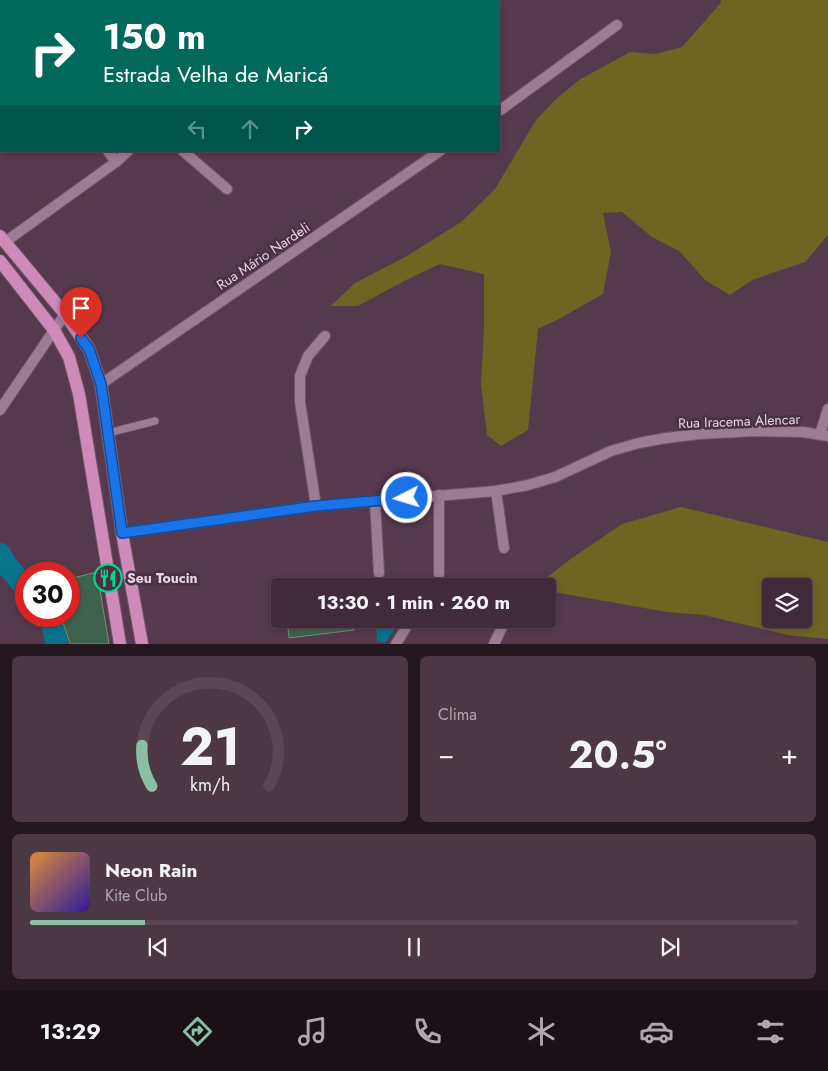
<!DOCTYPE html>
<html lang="pt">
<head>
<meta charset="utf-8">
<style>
	:root { --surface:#412b3a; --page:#4c3745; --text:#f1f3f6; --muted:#aea7af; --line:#5a4754; --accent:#8abfa5 }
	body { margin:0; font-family:Jost,sans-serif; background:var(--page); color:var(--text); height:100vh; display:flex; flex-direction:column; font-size:19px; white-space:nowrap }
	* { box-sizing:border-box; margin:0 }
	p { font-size:16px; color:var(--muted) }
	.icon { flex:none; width:28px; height:28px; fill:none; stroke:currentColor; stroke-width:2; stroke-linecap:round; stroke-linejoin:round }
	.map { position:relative; height:644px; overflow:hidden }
	.drawer { display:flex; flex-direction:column; gap:12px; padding:12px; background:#241820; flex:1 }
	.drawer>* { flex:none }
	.hud { position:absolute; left:0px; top:0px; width:500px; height:152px; box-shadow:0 2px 8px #0003,0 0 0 1px var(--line); background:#00695c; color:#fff; overflow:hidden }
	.controls { position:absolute; left:762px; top:578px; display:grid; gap:10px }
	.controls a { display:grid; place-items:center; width:50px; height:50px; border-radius:5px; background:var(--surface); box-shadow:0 2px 8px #0003,0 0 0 1px var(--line); font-size:25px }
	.speed { position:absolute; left:15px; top:562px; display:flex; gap:10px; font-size:25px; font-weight:700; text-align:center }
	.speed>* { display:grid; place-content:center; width:65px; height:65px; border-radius:50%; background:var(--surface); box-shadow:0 2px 8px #0003,0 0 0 1px var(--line); line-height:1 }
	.speed .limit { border:8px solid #d22; background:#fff; color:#111 }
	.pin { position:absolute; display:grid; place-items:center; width:42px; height:42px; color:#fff; margin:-51px -21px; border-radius:50% 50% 50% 0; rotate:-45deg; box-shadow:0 0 5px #0007 }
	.pin .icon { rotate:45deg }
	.me { position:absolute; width:55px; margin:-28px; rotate:265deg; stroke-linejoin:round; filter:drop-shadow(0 0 4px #0008) }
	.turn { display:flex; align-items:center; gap:18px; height:105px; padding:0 20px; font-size:22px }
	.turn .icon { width:65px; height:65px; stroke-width:2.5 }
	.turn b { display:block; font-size:35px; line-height:42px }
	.lanes { display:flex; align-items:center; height:48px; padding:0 20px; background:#0003; justify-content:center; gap:25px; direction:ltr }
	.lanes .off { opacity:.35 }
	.big { font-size:38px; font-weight:700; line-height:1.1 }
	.drawer .tile { flex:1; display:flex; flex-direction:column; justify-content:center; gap:8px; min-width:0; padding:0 18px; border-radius:8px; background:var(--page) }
	.drawer .dial { align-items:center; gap:0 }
	.dial svg { height:130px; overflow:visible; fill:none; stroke:var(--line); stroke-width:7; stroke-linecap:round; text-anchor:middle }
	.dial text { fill:var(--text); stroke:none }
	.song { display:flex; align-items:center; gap:15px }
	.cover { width:60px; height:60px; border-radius:8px; background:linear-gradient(135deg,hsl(30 70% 55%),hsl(250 70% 35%)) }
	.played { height:5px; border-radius:2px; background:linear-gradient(90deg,var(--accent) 15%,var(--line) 15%) }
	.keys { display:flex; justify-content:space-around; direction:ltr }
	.heat { display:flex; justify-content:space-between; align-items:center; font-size:28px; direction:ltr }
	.drawer .tiles { flex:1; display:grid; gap:12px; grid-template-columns:1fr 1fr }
	.tile:last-child { grid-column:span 2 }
	.trip { position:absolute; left:271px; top:578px; width:285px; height:50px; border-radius:5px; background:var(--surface); box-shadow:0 2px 8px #0003,0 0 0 1px var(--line); font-weight:700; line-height:50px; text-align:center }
	.tabs { display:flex; height:80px; justify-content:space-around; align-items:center; background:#1a1117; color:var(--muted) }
	.tabs .icon { width:35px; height:35px }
	.tabs .active { color:var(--accent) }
	.tabs b { font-size:22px; color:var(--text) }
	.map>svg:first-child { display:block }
	.green { fill:#706423; fill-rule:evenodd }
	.water { fill:#05748c }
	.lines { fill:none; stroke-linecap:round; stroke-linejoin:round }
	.river { stroke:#05748c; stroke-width:22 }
	.building { fill:#3f624e; stroke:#70957f }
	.lane-casing { stroke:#6f5667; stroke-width:9 }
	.street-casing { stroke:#6f5667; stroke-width:12 }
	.primary-casing { stroke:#6f5667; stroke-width:14 }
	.lane { stroke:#9d7b92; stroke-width:7 }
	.street { stroke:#9d7b92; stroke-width:10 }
	.primary { stroke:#ce8bba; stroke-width:12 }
	.route-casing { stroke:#114b97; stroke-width:12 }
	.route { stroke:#1a73e8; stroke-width:9 }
	.labels { text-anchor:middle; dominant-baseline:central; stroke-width:5; stroke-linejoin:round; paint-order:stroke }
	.street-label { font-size:14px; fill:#e8d5e1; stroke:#4b2f43 }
	.poi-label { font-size:14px; font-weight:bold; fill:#e8d5e1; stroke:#4b2f43; text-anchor:start }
</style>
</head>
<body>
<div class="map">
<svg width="828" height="644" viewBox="0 0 828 644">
	<rect width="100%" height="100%" fill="#57394d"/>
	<!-- green -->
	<g class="green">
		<polygon points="721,0 828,0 828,235 805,262 752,280 730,295 705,280 679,251 652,237 622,212 603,213 611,252 603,294 559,319 538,329 528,430 501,446 487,435 481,384 484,328 484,274 440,264 406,280 358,306 331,306 355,283 407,256 461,222 495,189 536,120 555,100 579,80 630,52 656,54 682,47 720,4"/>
		<path d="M681,507L828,542V639L788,635L704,615L667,612L548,591V586H536L572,558L622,524ZM771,586H804V619H771Z"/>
	</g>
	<!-- water -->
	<polygon class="water" points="379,619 398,625 385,643 377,641 376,622"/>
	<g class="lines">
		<!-- river -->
		<g class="river">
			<polyline points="0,554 8,567 26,588"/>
			<polyline points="50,616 57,644"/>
		</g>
	</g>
	<!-- building -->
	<g class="building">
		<polygon points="97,572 109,644 70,644 61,616 69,616 69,579"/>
		<polygon points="287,619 353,619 354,630 289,638"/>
	</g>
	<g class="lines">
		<!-- lane casing -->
		<g class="lane-casing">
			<polyline id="lane" points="108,433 155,421"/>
		</g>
		<!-- street casing -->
		<g class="street-casing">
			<g id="street">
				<polyline points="5,0 6,1"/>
				<polyline points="136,0 137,1"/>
				<polyline points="247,1 248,0"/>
				<polyline points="499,111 617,25"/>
				<polyline points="108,151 116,162"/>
				<polyline points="183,151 227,189"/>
				<polyline points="5,242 116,162 128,151"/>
				<polyline points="101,384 440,151"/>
				<polyline points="0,410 65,314"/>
				<polyline points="820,434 828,409"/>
				<polyline points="496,491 504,548"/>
				<polyline points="375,501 379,573"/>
				<polyline points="316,506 300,402 300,376 308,356 325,336"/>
				<polyline points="122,533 316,506 496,491 528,485 555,477 611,451 639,443 666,438 699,434 755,431 803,432 828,436"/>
				<polyline points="439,574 439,495"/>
				<polyline points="396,644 411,619"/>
				<polyline points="494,644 506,619"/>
			</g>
		</g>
		<!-- primary casing -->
		<g class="primary-casing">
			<g id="primary">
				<polyline points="0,236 65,314 89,349 101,384 122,533 142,644"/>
				<polyline points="0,261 54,330 69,357 79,394 120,644"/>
			</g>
		</g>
		<!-- lane -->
		<use href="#lane" class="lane"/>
		<!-- street -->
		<use href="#street" class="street"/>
		<!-- primary -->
		<use href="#primary" class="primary"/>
	</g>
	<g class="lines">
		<!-- route casing -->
		<g class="route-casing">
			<polyline id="route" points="81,338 89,349 101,384 122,533 316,506 407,498"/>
		</g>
		<!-- route -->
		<use href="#route" class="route"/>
	</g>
	<!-- icons -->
	<defs>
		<g id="restaurant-ring" transform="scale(1.4375)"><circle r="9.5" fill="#4b2f43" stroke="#00d98c" stroke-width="1.5"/><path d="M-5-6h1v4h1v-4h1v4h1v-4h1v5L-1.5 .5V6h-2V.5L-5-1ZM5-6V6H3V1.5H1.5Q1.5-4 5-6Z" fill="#00d98c"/></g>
	</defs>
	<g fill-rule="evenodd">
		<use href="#restaurant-ring" x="108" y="578"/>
	</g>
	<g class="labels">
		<!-- street labels -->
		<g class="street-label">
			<text transform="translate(263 256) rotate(-34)">Rua Mário Nardeli</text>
			<text transform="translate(739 421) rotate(-2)">Rua Iracema Alencar</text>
		</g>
		<!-- poi labels -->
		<g class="poi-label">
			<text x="127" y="578">Seu Toucin</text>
		</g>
	</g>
</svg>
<div class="controls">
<a><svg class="icon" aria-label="layers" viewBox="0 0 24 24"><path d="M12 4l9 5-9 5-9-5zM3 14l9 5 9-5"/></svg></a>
</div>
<div class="speed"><div class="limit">30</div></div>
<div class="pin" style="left:81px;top:338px;background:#d93025"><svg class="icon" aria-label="arrive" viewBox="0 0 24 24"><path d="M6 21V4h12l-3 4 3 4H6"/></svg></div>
<svg class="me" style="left:407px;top:498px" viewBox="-20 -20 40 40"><circle r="17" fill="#1a73e8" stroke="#fff" stroke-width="3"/><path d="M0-11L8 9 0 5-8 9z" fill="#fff"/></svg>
<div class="trip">13:30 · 1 min · 260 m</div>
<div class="hud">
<div class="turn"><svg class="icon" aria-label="right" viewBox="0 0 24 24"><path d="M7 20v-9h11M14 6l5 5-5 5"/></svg><div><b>150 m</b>Estrada Velha de Maricá</div></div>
<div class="lanes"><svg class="icon off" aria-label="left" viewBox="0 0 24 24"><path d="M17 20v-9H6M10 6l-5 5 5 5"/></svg><svg class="icon off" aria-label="ahead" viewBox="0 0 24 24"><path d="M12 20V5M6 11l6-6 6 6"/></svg><svg class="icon" aria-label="right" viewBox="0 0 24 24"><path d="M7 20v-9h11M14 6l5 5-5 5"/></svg></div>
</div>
</div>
<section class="drawer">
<div class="tiles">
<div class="tile dial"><svg viewBox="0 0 100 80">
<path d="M14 69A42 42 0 1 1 86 69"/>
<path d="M14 69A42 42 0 0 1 8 44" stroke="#8abfa5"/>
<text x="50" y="56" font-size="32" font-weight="700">21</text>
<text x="50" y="72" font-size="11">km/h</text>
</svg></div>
<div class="tile"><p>Clima</p>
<div class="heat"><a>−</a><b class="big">20.5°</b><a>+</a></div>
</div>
<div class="tile">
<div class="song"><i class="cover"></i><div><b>Neon Rain</b><p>Kite Club</p></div></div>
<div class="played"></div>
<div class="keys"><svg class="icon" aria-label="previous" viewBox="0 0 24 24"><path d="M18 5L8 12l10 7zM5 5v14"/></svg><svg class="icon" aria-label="pause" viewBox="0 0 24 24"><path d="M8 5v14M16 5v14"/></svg><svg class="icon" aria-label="next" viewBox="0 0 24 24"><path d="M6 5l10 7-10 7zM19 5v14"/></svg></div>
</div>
</div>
</section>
<nav class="tabs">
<b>13:29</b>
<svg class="icon active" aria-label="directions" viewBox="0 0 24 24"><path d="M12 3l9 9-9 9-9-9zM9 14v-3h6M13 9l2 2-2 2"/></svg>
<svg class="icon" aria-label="music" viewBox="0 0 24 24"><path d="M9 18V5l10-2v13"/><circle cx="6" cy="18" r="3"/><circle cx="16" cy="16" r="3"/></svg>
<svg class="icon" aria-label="phone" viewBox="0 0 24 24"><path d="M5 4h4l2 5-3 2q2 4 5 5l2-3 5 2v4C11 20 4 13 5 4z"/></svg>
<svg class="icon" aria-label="climate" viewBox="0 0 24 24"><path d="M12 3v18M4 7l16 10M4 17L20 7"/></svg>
<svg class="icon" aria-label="car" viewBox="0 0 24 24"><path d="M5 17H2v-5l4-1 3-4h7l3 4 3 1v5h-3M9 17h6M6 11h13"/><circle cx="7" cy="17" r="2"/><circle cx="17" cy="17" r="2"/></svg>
<svg class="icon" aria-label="filters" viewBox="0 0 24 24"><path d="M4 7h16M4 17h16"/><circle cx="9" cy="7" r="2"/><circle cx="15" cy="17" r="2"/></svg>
</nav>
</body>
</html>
